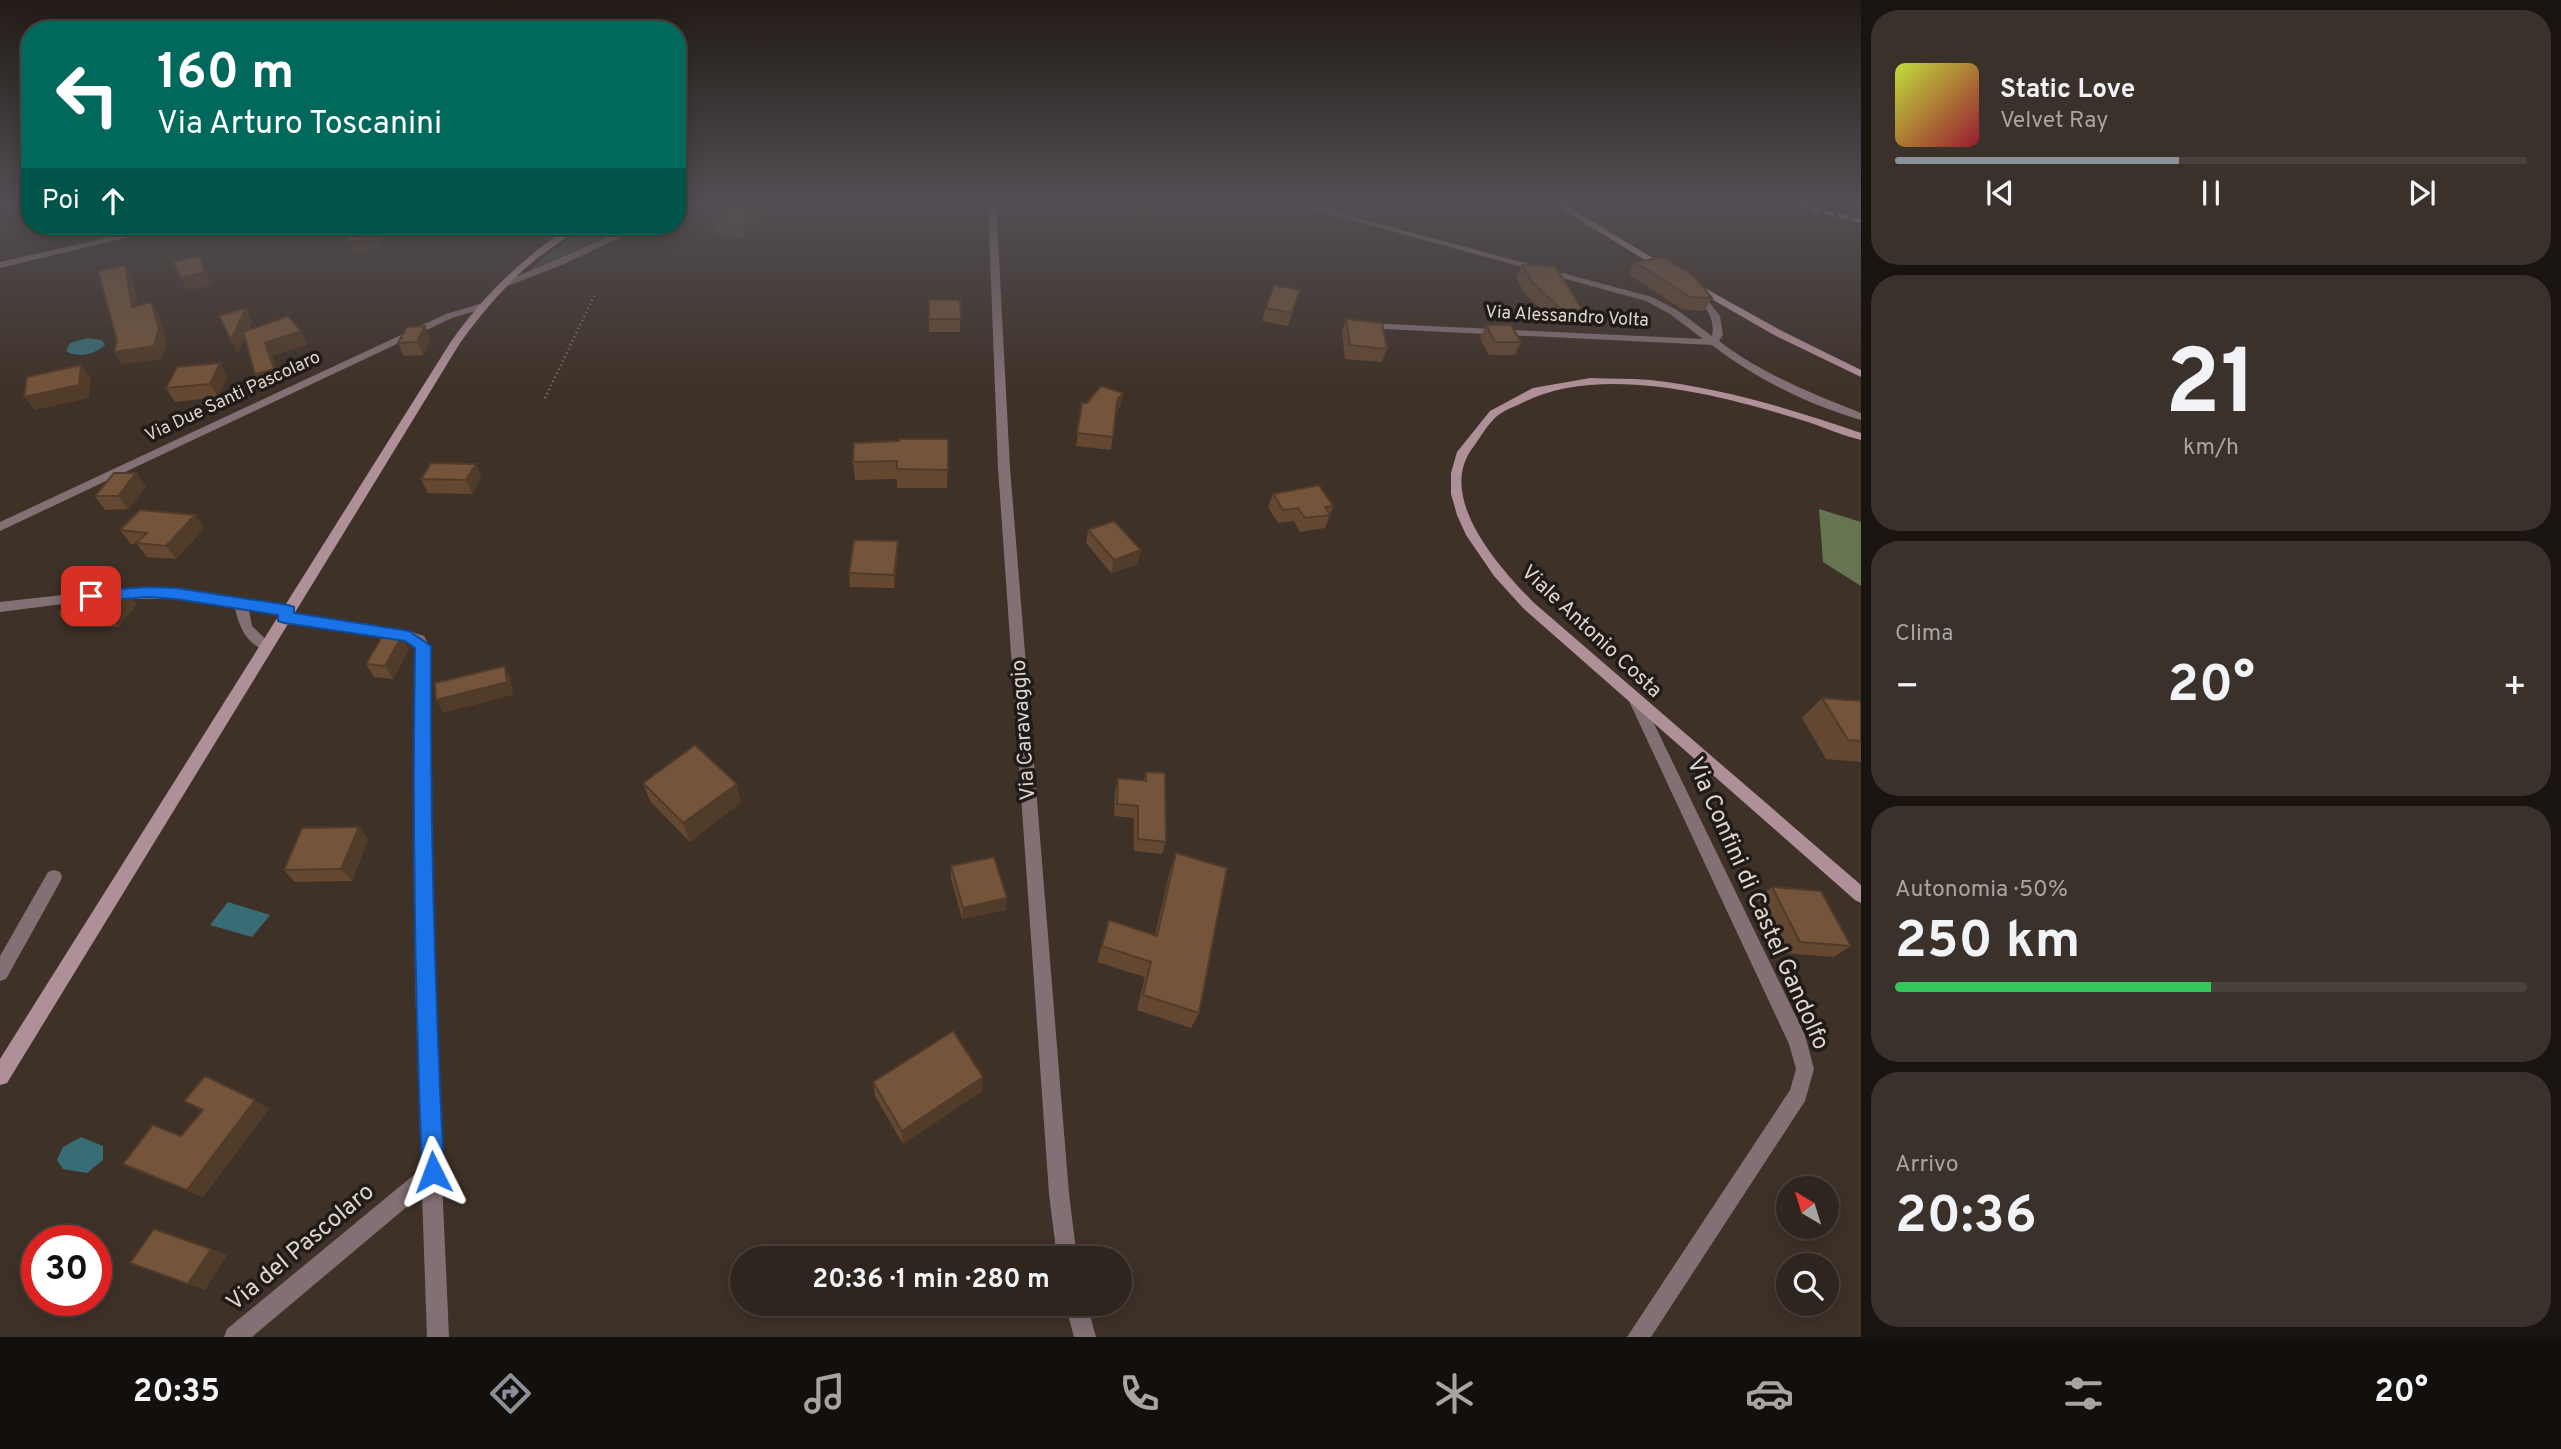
<!DOCTYPE html>
<html lang="it">
<head>
<meta charset="utf-8">
<style>
	:root { --surface:#2e251e; --page:#3a312b; --text:#f1f3f6; --muted:#a7a5a4; --line:#49423c; --accent:#8c9099 }
	body { margin:0; font-family:Overpass,sans-serif; background:var(--page); color:var(--text); height:100vh; display:flex; flex-direction:column; font-size:26px; white-space:nowrap }
	* { box-sizing:border-box; margin:0 }
	p { font-size:23px; color:var(--muted) }
	.icon { flex:none; width:38px; height:38px; fill:none; stroke:currentColor; stroke-width:2; stroke-linecap:round; stroke-linejoin:round }
	.map { position:relative; flex:1; overflow:hidden }
	.sheet { display:flex; flex-direction:column; gap:10px; padding:10px; background:#191410; width:700px }
	.sheet>* { flex:none }
	.top-card { position:absolute; left:21px; top:21px; width:665px; height:214px; border-radius:28px; box-shadow:0 4px 18px #0003,0 0 0 2px var(--line); background:#00695c; color:#fff; overflow:hidden }
	.needle { width:46px; rotate:322deg }
	.controls { position:absolute; left:1776px; top:1176px; display:grid; gap:14px }
	.controls a { display:grid; place-items:center; width:63px; height:63px; border-radius:50%; background:var(--surface); box-shadow:0 4px 18px #0003,0 0 0 2px var(--line); font-size:35px }
	.speed { position:absolute; left:21px; top:1225px; display:flex; gap:14px; font-size:35px; font-weight:700; text-align:center }
	.speed>* { display:grid; place-content:center; width:91px; height:91px; border-radius:50%; background:var(--surface); box-shadow:0 4px 18px #0003,0 0 0 2px var(--line); line-height:1 }
	.speed .limit { border:10px solid #d22; background:#fff; color:#111 }
	.pin { position:absolute; display:grid; place-items:center; width:60px; height:60px; color:#fff; margin:-30px; border-radius:14px; box-shadow:0 4px 10px #0006 }
	.me { position:absolute; width:77px; margin:-38px; rotate:357deg; stroke-linejoin:round; filter:drop-shadow(0 0 5px #0008) }
	.turn { display:flex; align-items:center; gap:24px; height:147px; padding:0 21px; font-size:32px }
	.turn .icon { width:91px; height:91px; stroke-width:2.5 }
	.turn b { display:block; font-size:49px; line-height:60px }
	.then { display:flex; align-items:center; height:66px; padding:0 21px; background:#0003; gap:14px; font-size:26px }
	.big { font-size:52px; font-weight:700; line-height:1.1 }
	.sheet .widget { flex:1; display:flex; flex-direction:column; justify-content:center; gap:10px; min-width:0; padding:0 24px; border-radius:28px; background:var(--page) }
	.sheet .dial { align-items:center; gap:0 }
	.dial b { font-size:91px; line-height:1 }
	.song { display:flex; align-items:center; gap:21px }
	.cover { width:84px; height:84px; border-radius:10px; background:linear-gradient(135deg,hsl(70 70% 55%),hsl(350 70% 35%)) }
	.played { height:7px; border-radius:4px; background:linear-gradient(90deg,var(--accent) 45%,var(--line) 45%) }
	.keys { display:flex; justify-content:space-around; direction:ltr }
	.heat { display:flex; justify-content:space-between; align-items:center; font-size:38px; direction:ltr }
	.charge { height:10px; border-radius:5px; background:linear-gradient(90deg,#34c759 50%,var(--line) 0) }
	.trip { position:absolute; left:730px; top:1246px; width:402px; height:70px; border-radius:35px; background:var(--surface); box-shadow:0 4px 18px #0003,0 0 0 2px var(--line); font-weight:700; line-height:70px; text-align:center }
	.menu { display:flex; height:112px; justify-content:space-around; align-items:center; background:#120f0c; color:var(--muted) }
	.menu .icon { width:49px; height:49px }
	.menu .on { color:var(--accent) }
	.menu b { font-size:32px; color:var(--text) }
	main { display:flex; flex:1; min-height:0 }
	.map>svg:first-child { display:block }
	.green { fill:#455038 }
	.forest { fill:#657551 }
	.water { fill:#396d76 }
	.lines { fill:none; stroke-linecap:round; stroke-linejoin:round }
	.path { stroke:#8f847d; stroke-width:2.5; stroke-dasharray:1 3.5; stroke-linecap:butt }
	.service { stroke:#837074; stroke-width:8 }
	.minor { fill:#837074; fill-rule:evenodd }
	.secondary { fill:#b09098; fill-rule:evenodd }
	.rail { stroke:#b3aaa3; stroke-width:3.5; stroke-dasharray:10 4.5; stroke-linecap:butt }
	.wall { fill:#644832 }
	.shaded-wall { fill:#513b29 }
	.building { fill:#74543a; stroke:#513b29; stroke-width:2 }
	.route { fill:#1a73e8; stroke:#114b97; stroke-width:2 }
	.labels { text-anchor:middle; dominant-baseline:central; stroke-width:7; stroke-linejoin:round; paint-order:stroke }
	.far-street-label { font-size:18px; fill:#ddd5cf; stroke:#201b16 }
	.street-label { font-size:21px; fill:#ddd5cf; stroke:#201b16 }
	.near-street-label { font-size:24px; fill:#ddd5cf; stroke:#201b16 }
</style>
</head>
<body>
<main>
<div class="map">
<svg width="1861" height="1337" viewBox="0 0 1861 1337">
	<rect width="100%" height="100%" fill="#3e3128"/>
	<!-- green -->
	<polygon class="green" points="586,226 630,226 530,270 548,253"/>
	<!-- forest -->
	<polygon class="forest" points="1819,509 1861,522 1861,586 1823,562"/>
	<!-- water -->
	<g class="water">
		<path d="M87,338L102,340L105,345C94,355 77,358 66,351L70,343Z"/>
		<polygon points="228,902 270,915 252,937 210,925"/>
		<polygon points="81,1137 103,1146 103,1160 87,1173 63,1169 57,1160 63,1147"/>
	</g>
	<g class="lines">
		<!-- path -->
		<polyline class="path" points="545,398 594,296"/>
		<!-- service -->
		<polyline class="service" points="1849,202 1861,205"/>
		<!-- minor -->
		<g class="minor">
			<polygon points="685,202 696,202 677,210 677,205"/>
			<polygon points="988,202 996,202 1010,468 1069,1194 1077,1258 1057,1258 1049,1194 998,468"/>
			<path d="M1285,202H1298L1652,297L1677,310L1712,336C1716,316 1703,305 1691,291L1699,289L1720,316L1723,335L1719,341C1762,374 1811,393 1861,413V420C1808,405 1755,378 1712,345L1364,328V324L1367,323L1703,339L1670,314L1646,301Z"/>
			<polygon points="160,226 174,226 0,268 0,262"/>
			<polygon points="633,226 644,226 562,265 505,287 497,285"/>
			<polygon points="483,303 486,304 486,308 452,318 0,531 0,522 446,314"/>
			<path d="M109,589H176L288,606L293,608V614L409,631L424,636L431,649L429,808L433,979L449,1337H427L422,1194L252,1337H224L227,1329L421,1169L415,979L413,808L417,649L414,644L407,641L284,622L279,620V614L249,610L252,626L273,646L266,651C246,643 239,627 235,608L176,599H109L102,594Z"/>
			<polygon points="89,592 94,594 96,597 94,600 0,612 0,602"/>
			<polygon points="1636,695 1641,697 1643,701 1805,1035 1814,1069 1805,1101 1651,1337 1627,1337 1790,1090 1796,1069 1789,1044 1629,701 1631,697"/>
			<polygon points="54,870 60,872 62,877 60,882 6,979 0,981 0,956 48,872"/>
			<polygon points="1065,1304 1087,1304 1096,1337 1074,1337"/>
		</g>
		<!-- secondary -->
		<g class="secondary">
			<polygon points="1550,202 1560,202 1671,269 1663,271"/>
			<path d="M571,226H580C565,240 545,251 528,266C502,289 480,315 460,343L7,1083L0,1085V1059L450,343C483,296 523,257 571,226Z"/>
			<polygon points="1692,281 1782,331 1861,370 1861,377 1774,335 1689,286 1689,282"/>
			<path d="M1590,378C1610,379 1630,378 1650,380C1722,388 1792,409 1861,433V440C1844,436 1828,429 1811,423C1728,397 1601,361 1520,404C1513,407 1503,411 1497,416C1488,424 1481,436 1474,446C1434,496 1499,567 1533,602L1861,885V903L1855,900L1523,608L1494,576L1466,535L1457,515L1451,494V473L1457,452L1490,411L1533,388Z"/>
		</g>
		<!-- rail -->
		<polyline class="rail" points="1782,202 1861,221"/>
	</g>
	<!-- wall -->
	<g class="wall">
		<polygon points="1019,202 1067,202 1064,209 1019,204"/>
		<polygon points="714,222 761,223 745,239 716,234"/>
		<polygon points="1635,262 1712,298 1704,311 1682,309 1628,274"/>
		<polygon points="1522,265 1582,309 1575,322 1556,323 1526,295 1516,278"/>
		<polygon points="1300,290 1288,326 1262,321 1266,308"/>
		<rect x="929" y="300" width="31" height="32"/>
		<polygon points="1346,319 1387,349 1382,362 1345,359 1342,332"/>
		<polygon points="1486,325 1521,342 1515,355 1489,355 1480,338"/>
		<polygon points="425,326 431,339 423,355 404,356 398,343"/>
		<polygon points="228,376 218,397 175,402 166,388"/>
		<polygon points="1082,403 1121,405 1115,413 1111,450 1076,446"/>
		<polygon points="948,439 947,488 897,488 897,479 855,480 853,462"/>
		<polygon points="476,464 481,478 472,494 428,493 421,479"/>
		<polygon points="136,473 146,486 128,509 105,510 95,496"/>
		<polygon points="1273,494 1333,506 1325,528 1300,532 1294,521 1278,523 1268,507"/>
		<polygon points="204,528 176,559 147,557 137,544 131,544 120,530"/>
		<polygon points="1088,530 1138,564 1111,573 1086,543"/>
		<polygon points="898,555 894,588 850,587 849,573"/>
		<polygon points="137,603 119,627 70,627 58,614"/>
		<polygon points="409,649 393,679 374,677 366,664"/>
		<polygon points="1822,698 1861,701 1861,762 1826,759 1802,718"/>
		<polygon points="1146,772 1166,842 1162,854 1134,851 1134,818 1114,816 1115,791 1118,778 1143,781"/>
		<polygon points="643,783 741,802 690,842 650,801"/>
		<polygon points="368,839 352,881 295,882 284,870"/>
		<polygon points="1176,853 1199,1013 1191,1028 1137,1010 1145,977 1097,962 1109,920 1155,935 1170,870"/>
		<polygon points="951,866 1006,910 962,919 951,878"/>
		<polygon points="1772,887 1851,946 1834,957 1784,953 1758,899"/>
		<polygon points="983,1077 982,1091 903,1144 875,1096 873,1082"/>
		<polygon points="184,1101 269,1109 203,1197 140,1172 123,1164 181,1136 202,1111"/>
	</g>
	<!-- shaded-wall -->
	<g class="shaded-wall">
		<polygon points="1149,202 1170,202 1132,220 1134,209"/>
		<polygon points="759,211 761,223 745,239 743,227"/>
		<polygon points="377,235 382,247 355,254 350,242"/>
		<polygon points="199,256 206,268 212,285 188,291 181,278"/>
		<polygon points="125,265 133,277 140,320 132,307"/>
		<polygon points="151,302 159,315 167,341 162,359 122,365 114,352"/>
		<polygon points="246,308 253,321 238,353 231,340"/>
		<polygon points="425,326 431,339 423,355 417,342"/>
		<polygon points="301,331 308,344 273,356 281,382 263,387 255,374 265,343"/>
		<polygon points="220,363 228,376 218,397 210,384"/>
		<polygon points="81,365 91,378 89,398 35,410 24,397"/>
		<polygon points="1123,393 1121,405 1115,414 1117,401"/>
		<polygon points="476,464 481,478 472,494 466,480"/>
		<polygon points="136,473 146,486 128,509 118,496"/>
		<polygon points="195,515 204,528 176,559 166,546"/>
		<polygon points="898,541 898,555 894,588 894,575"/>
		<polygon points="1141,550 1138,564 1111,573 1114,560"/>
		<polygon points="125,590 137,603 119,627 108,614"/>
		<polygon points="402,636 409,649 393,679 385,666"/>
		<polygon points="505,666 511,679 513,695 443,713 436,700"/>
		<polygon points="737,784 741,802 690,842 683,823"/>
		<polygon points="359,827 368,839 352,881 341,869"/>
		<polygon points="1007,898 1006,910 962,919 963,908"/>
		<polygon points="983,1077 982,1091 903,1144 902,1131"/>
		<polygon points="255,1100 269,1109 203,1197 187,1190"/>
		<polygon points="211,1249 227,1255 205,1290 188,1284"/>
	</g>
	<!-- building -->
	<g class="building">
		<polygon points="1138,202 1149,202 1134,209"/>
		<polygon points="730,206 759,211 743,227 714,222"/>
		<polygon points="343,226 373,226 377,235 350,242"/>
		<polygon points="199,256 205,272 181,278 173,262"/>
		<polygon points="1663,257 1694,276 1712,298 1690,297 1635,262"/>
		<polygon points="125,265 132,307 151,302 159,328 154,346 114,352 117,341 98,271"/>
		<polygon points="1522,265 1555,266 1582,309 1562,310 1532,282"/>
		<polygon points="1274,285 1300,290 1292,313 1266,308"/>
		<polygon points="929,300 960,300 961,319 929,319"/>
		<polygon points="246,308 231,340 219,316"/>
		<polygon points="288,316 301,331 265,343 274,369 255,374 243,332"/>
		<polygon points="1346,319 1382,323 1387,349 1350,345"/>
		<polygon points="1486,325 1511,325 1521,342 1495,342"/>
		<polygon points="425,326 417,342 398,343 407,327"/>
		<polygon points="220,363 210,384 166,388 177,367"/>
		<polygon points="81,365 79,385 24,397 27,377"/>
		<polygon points="1101,386 1123,393 1117,401 1113,437 1077,433 1082,403 1087,403"/>
		<polygon points="899,439 948,439 948,470 897,469 897,461 853,462 854,443 899,441"/>
		<polygon points="431,463 476,464 466,480 421,479"/>
		<polygon points="114,473 136,473 118,496 95,496"/>
		<polygon points="1319,485 1333,506 1325,507 1330,515 1305,518 1298,508 1283,510 1273,494"/>
		<polygon points="140,510 195,515 166,546 136,543 147,533 120,530"/>
		<polygon points="1114,521 1141,550 1114,560 1088,530"/>
		<polygon points="854,540 898,541 894,575 849,573"/>
		<polygon points="125,590 108,614 58,614 75,592"/>
		<polygon points="383,635 402,636 385,666 366,664"/>
		<polygon points="505,666 507,682 436,700 435,683"/>
		<polygon points="1822,698 1861,701 1861,741 1848,740"/>
		<polygon points="695,745 737,784 683,823 643,783"/>
		<polygon points="1146,772 1165,773 1166,842 1138,839 1138,806 1117,804 1118,778 1146,781"/>
		<polygon points="359,827 341,869 284,870 302,828"/>
		<polygon points="1176,853 1227,868 1199,1013 1143,995 1151,962 1102,946 1109,920 1157,936"/>
		<polygon points="994,857 1007,898 963,908 951,866"/>
		<polygon points="1772,887 1821,891 1851,946 1800,942"/>
		<polygon points="953,1031 983,1077 902,1131 873,1082"/>
		<polygon points="205,1076 255,1100 187,1190 123,1164 153,1125 181,1136 203,1110 184,1101"/>
		<polygon points="154,1229 211,1249 188,1284 130,1263"/>
	</g>
	<!-- sky -->
	<linearGradient id="sky" x2="0" y2="1"><stop stop-color="#221b16"/><stop offset="0.52" stop-color="#524e53"/><stop offset="1" stop-color="#524e53" stop-opacity="0"/></linearGradient>
	<rect width="1861" height="389" fill="url(#sky)"/>
	<!-- route -->
	<path class="route" d="M147,587L176,588L288,605L294,607V613L409,631L431,646C430,822 435,996 444,1172L441,1180L433,1183L425,1180L422,1172C415,997 412,823 415,648L405,641L284,623L278,621V615L176,599L147,597L91,602L83,596L91,591Z"/>
	<g class="labels">
		<!-- far-street labels -->
		<g class="far-street-label">
			<text transform="translate(1567 317) rotate(3)">Via Alessandro Volta</text>
			<text transform="translate(233 397) rotate(-25)">Via Due Santi Pascolaro</text>
		</g>
		<!-- street labels -->
		<g class="street-label">
			<text transform="translate(1591 632) rotate(43)">Viale Antonio Costa</text>
			<text transform="translate(1024 730) rotate(-94)">Via Caravaggio</text>
		</g>
		<!-- near-street labels -->
		<g class="near-street-label">
			<text transform="translate(1757 904) rotate(66)">Via Confini di Castel Gandolfo</text>
			<text transform="translate(301 1248) rotate(-40)">Via del Pascolaro</text>
		</g>
	</g>
</svg>
<div class="controls">
<a><svg class="needle" viewBox="-14 -14 28 28"><path d="M0-13l5 13h-10z" fill="#e53935"/><path d="M0 13l5-13h-10z" fill="#a7a5a4"/></svg></a>
<a><svg class="icon" aria-label="search" viewBox="0 0 24 24"><circle cx="10" cy="10" r="6"/><path d="M15 15l6 6"/></svg></a>
</div>
<div class="speed"><div class="limit">30</div></div>
<div class="pin" style="left:91px;top:596px;background:#d93025"><svg class="icon" aria-label="arrive" viewBox="0 0 24 24"><path d="M6 21V4h12l-3 4 3 4H6"/></svg></div>
<svg class="me" style="left:433px;top:1172px" viewBox="-20 -20 40 40"><path d="M0-17L14 15 0 8-14 15z" fill="#1a73e8" stroke="#fff" stroke-width="4"/></svg>
<div class="trip">20:36 · 1 min · 280 m</div>
<div class="top-card">
<div class="turn"><svg class="icon" aria-label="left" viewBox="0 0 24 24"><path d="M17 20v-9H6M10 6l-5 5 5 5"/></svg><div><b>160 m</b>Via Arturo Toscanini</div></div>
<div class="then">Poi<svg class="icon" aria-label="ahead" viewBox="0 0 24 24"><path d="M12 20V5M6 11l6-6 6 6"/></svg></div>
</div>
</div>
<section class="sheet">
<div class="widget">
<div class="song"><i class="cover"></i><div><b>Static Love</b><p>Velvet Ray</p></div></div>
<div class="played"></div>
<div class="keys"><svg class="icon" aria-label="previous" viewBox="0 0 24 24"><path d="M18 5L8 12l10 7zM5 5v14"/></svg><svg class="icon" aria-label="pause" viewBox="0 0 24 24"><path d="M8 5v14M16 5v14"/></svg><svg class="icon" aria-label="next" viewBox="0 0 24 24"><path d="M6 5l10 7-10 7zM19 5v14"/></svg></div>
</div>
<div class="widget dial"><b>21</b><p>km/h</p></div>
<div class="widget"><p>Clima</p>
<div class="heat"><a>−</a><b class="big">20°</b><a>+</a></div>
</div>
<div class="widget"><p>Autonomia · 50%</p><b class="big">250 km</b><div class="charge"></div></div>
<div class="widget"><p>Arrivo</p><b class="big">20:36</b></div>
</section>
</main>
<nav class="menu">
<b>20:35</b>
<svg class="icon on" aria-label="directions" viewBox="0 0 24 24"><path d="M12 3l9 9-9 9-9-9zM9 14v-3h6M13 9l2 2-2 2"/></svg>
<svg class="icon" aria-label="music" viewBox="0 0 24 24"><path d="M9 18V5l10-2v13"/><circle cx="6" cy="18" r="3"/><circle cx="16" cy="16" r="3"/></svg>
<svg class="icon" aria-label="phone" viewBox="0 0 24 24"><path d="M5 4h4l2 5-3 2q2 4 5 5l2-3 5 2v4C11 20 4 13 5 4z"/></svg>
<svg class="icon" aria-label="climate" viewBox="0 0 24 24"><path d="M12 3v18M4 7l16 10M4 17L20 7"/></svg>
<svg class="icon" aria-label="car" viewBox="0 0 24 24"><path d="M5 17H2v-5l4-1 3-4h7l3 4 3 1v5h-3M9 17h6M6 11h13"/><circle cx="7" cy="17" r="2"/><circle cx="17" cy="17" r="2"/></svg>
<svg class="icon" aria-label="filters" viewBox="0 0 24 24"><path d="M4 7h16M4 17h16"/><circle cx="9" cy="7" r="2"/><circle cx="15" cy="17" r="2"/></svg>
<b>20°</b>
</nav>
</body>
</html>
